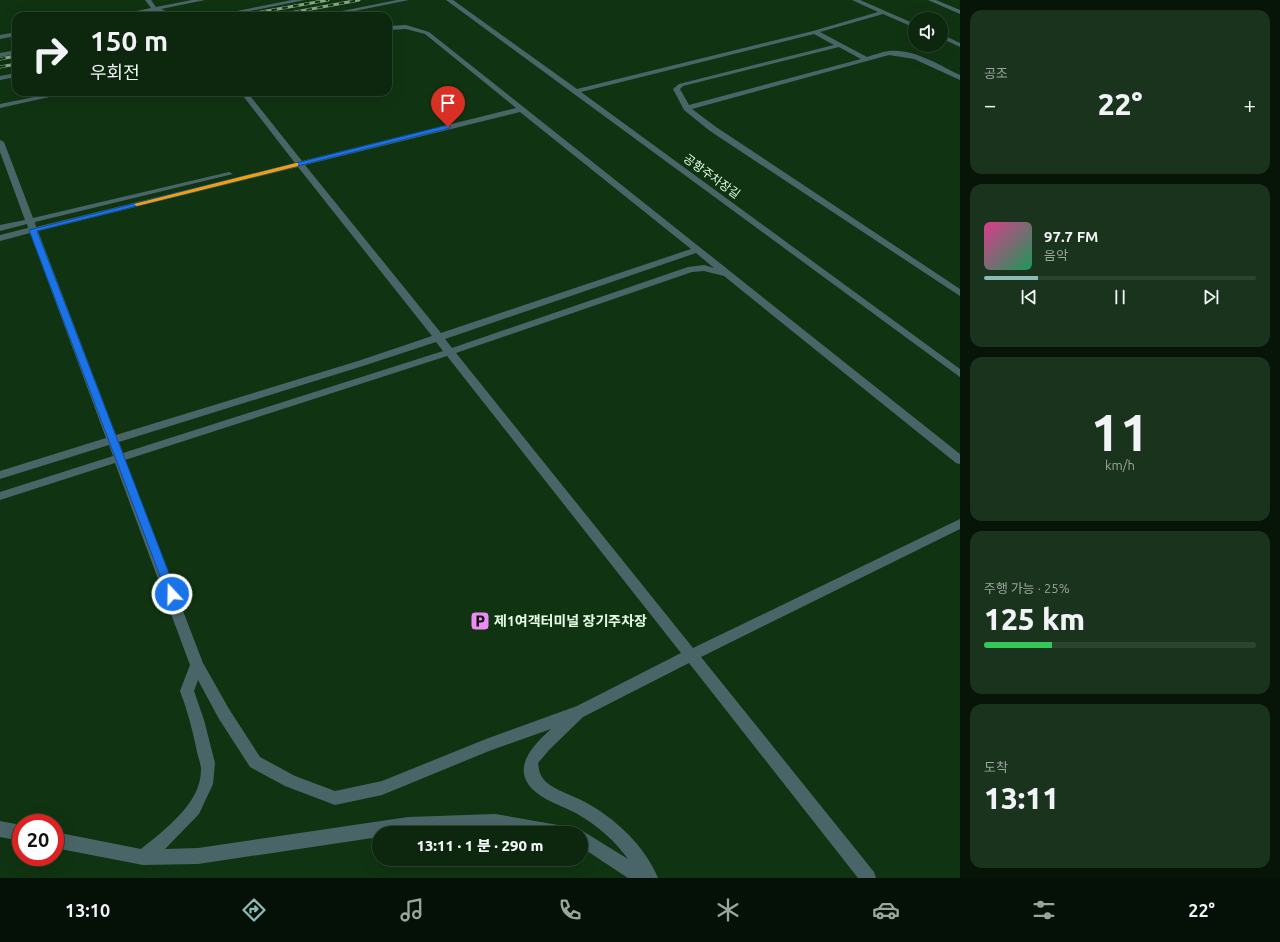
<!DOCTYPE html>
<html lang="ko">
<head>
<meta charset="utf-8">
<style>
	:root { --surface:#0c270e; --page:#1a331c; --text:#f1f3f6; --muted:#9aa59e; --line:#2c442e; --accent:#8bbbb9 }
	body { margin:0; font-family:Ubuntu,"Noto Sans KR",sans-serif; background:var(--page); color:var(--text); height:100vh; display:flex; flex-direction:column; font-size:15px; white-space:nowrap }
	* { box-sizing:border-box; margin:0 }
	p { font-size:13px; color:var(--muted) }
	.icon { flex:none; width:22px; height:22px; fill:none; stroke:currentColor; stroke-width:2; stroke-linecap:round; stroke-linejoin:round }
	.map { position:relative; flex:1; overflow:hidden }
	.details { display:flex; flex-direction:column; gap:10px; padding:10px; background:#071508; width:320px }
	.details>* { flex:none }
	.hud { position:absolute; left:12px; top:12px; width:380px; height:84px; border-radius:12px; box-shadow:0 4px 16px #0002,0 0 0 1px var(--line); background:#0c270e; color:var(--text); overflow:hidden }
	.tools { position:absolute; left:908px; top:12px; display:grid; gap:8px }
	.tools a { display:grid; place-items:center; width:40px; height:40px; border-radius:50%; background:var(--surface); box-shadow:0 4px 16px #0002,0 0 0 1px var(--line); font-size:20px }
	.speed { position:absolute; left:12px; top:814px; display:flex; gap:8px; font-size:20px; font-weight:700; text-align:center }
	.speed>* { display:grid; place-content:center; width:52px; height:52px; border-radius:50%; background:var(--surface); box-shadow:0 4px 16px #0002,0 0 0 1px var(--line); line-height:1 }
	.speed .limit { border:6px solid #d22; background:#fff; color:#111 }
	.pin { position:absolute; display:grid; place-items:center; width:34px; height:34px; color:#fff; margin:-41px -17px; border-radius:50% 50% 50% 0; rotate:-45deg; box-shadow:0 0 4px #0007 }
	.pin .icon { rotate:45deg }
	.me { position:absolute; width:44px; margin:-22px; rotate:339deg; stroke-linejoin:round; filter:drop-shadow(0 0 3px #0008) }
	.turn { display:flex; align-items:center; gap:14px; height:84px; padding:0 12px; font-size:18px }
	.turn .icon { width:52px; height:52px; stroke-width:2.5 }
	.turn b { display:block; font-size:28px; line-height:34px }
	.big { font-size:30px; font-weight:800; line-height:1.1 }
	.details .card { flex:1; display:flex; flex-direction:column; justify-content:center; gap:6px; min-width:0; padding:0 14px; border-radius:12px; background:var(--page) }
	.details .dial { align-items:center; gap:0 }
	.dial b { font-size:52px; line-height:1 }
	.song { display:flex; align-items:center; gap:12px }
	.cover { width:48px; height:48px; border-radius:6px; background:linear-gradient(135deg,hsl(330 70% 55%),hsl(150 70% 35%)) }
	.played { height:4px; border-radius:2px; background:linear-gradient(90deg,var(--accent) 20%,var(--line) 20%) }
	.keys { display:flex; justify-content:space-around; direction:ltr }
	.heat { display:flex; justify-content:space-between; align-items:center; font-size:22px; direction:ltr }
	.charge { height:6px; border-radius:3px; background:linear-gradient(90deg,#34c759 25%,var(--line) 0) }
	.trip { position:absolute; left:372px; top:826px; width:216px; height:40px; border-radius:20px; background:var(--surface); box-shadow:0 4px 16px #0002,0 0 0 1px var(--line); font-weight:800; line-height:40px; text-align:center }
	.menu { display:flex; height:64px; justify-content:space-around; align-items:center; background:#051006; color:var(--muted) }
	.menu .icon { width:28px; height:28px }
	.menu .current { color:var(--accent) }
	.menu b { font-size:18px; color:var(--text) }
	main { display:flex; flex:1; min-height:0 }
	.map>svg:first-child { display:block }
	.lines { fill:none; stroke-linecap:round; stroke-linejoin:round }
	.service { fill:#4a6568; fill-rule:evenodd }
	.minor { fill:#4a6568; fill-rule:evenodd }
	.rail-casing { stroke:#88a488; stroke-width:3 }
	.rail { stroke:#103412; stroke-width:2; stroke-dasharray:5.5; stroke-linecap:butt }
	.route { fill:#1a73e8; stroke:#114b97 }
	.slow { fill:#f59e0b }
	.labels { text-anchor:middle; dominant-baseline:central; stroke-width:4; stroke-linejoin:round; paint-order:stroke }
	.far-street-label { font-size:12px; fill:#e7fce6; stroke:#103412 }
	.poi-label { font-size:14px; font-weight:bold; fill:#e7fce6; stroke:#103412; text-anchor:start }
</style>
</head>
<body>
<main>
<div class="map">
<svg width="960" height="878" viewBox="0 0 960 878">
	<rect width="100%" height="100%" fill="#103412"/>
	<g class="lines">
		<!-- service -->
		<g class="service">
			<path d="M145,0H151L156,7L192,0H205L161,9L176,16C168,16 162,12 154,11C145,10 124,16 112,16L151,8Z"/>
			<polygon points="292,0 305,0 225,16 212,16"/>
			<polygon points="397,0 409,0 330,16 317,16"/>
			<path d="M446,0H453L577,89L813,31L878,12L852,0H860L915,24V28L883,14L820,32L867,57C874,55 881,52 889,51C913,48 939,65 960,75V80L914,59L889,55L692,109L716,127L960,289V296L710,131L684,110L673,89L679,84L834,45L814,34L581,92L960,369V377ZM839,47L861,59L689,105L680,89L683,86Z"/>
			<path d="M406,25L429,32L960,454V464L956,463L724,276L704,271L692,272L456,353L693,648L960,519V529L701,657L874,872L876,878H858L689,663L583,717L549,750L538,763C539,771 540,776 546,782C557,791 572,795 585,802C615,818 645,846 658,878H628L581,847V833H575L581,830L628,859C615,841 598,826 579,815C568,808 556,805 546,799C507,777 526,751 551,729L489,751L382,795L335,805L285,786L250,767L219,719L198,680L194,691L204,720L215,763L213,784L199,814L165,849L198,848L408,817L495,814L558,825L564,828L566,833H514L495,830L379,833V837L198,864L143,865L55,848V832L141,849C165,829 202,803 201,768C200,761 197,754 196,747C192,728 187,709 180,691L190,665L115,463L0,500V492L113,456L109,445L0,479V471L106,438L30,233L0,241V235L28,228L27,224L0,231V225L25,220L0,152V140L4,142L33,218L229,172L233,174L35,222L36,227L295,163L240,92H247L302,161L516,108L425,34L406,29L388,30V26ZM520,112L691,249L441,333L305,165ZM298,167L432,336L358,361L116,435L38,231ZM696,253L714,268L704,265L688,267L452,348L445,339ZM436,342L443,351L123,453L119,442L366,365ZM447,356L681,653L577,706L486,739L382,781L335,791L295,776L260,757L229,709L203,663L125,460Z"/>
			<polygon points="16,32 16,36 0,39 0,35"/>
			<polygon points="941,34 960,43 960,47 941,38"/>
			<polygon points="16,50 16,54 0,57 0,53"/>
			<polygon points="16,73 16,77 0,80 0,76"/>
			<polygon points="59,92 72,92 0,108 0,104"/>
			<polygon points="0,821 21,825 21,841 0,837"/>
		</g>
		<!-- minor -->
		<polygon class="minor" points="928,0 936,0 960,10 960,14"/>
		<!-- rail casing -->
		<g class="rail-casing">
			<g id="rail">
				<polyline points="239,16 328,0"/>
				<polyline points="274,16 359,0"/>
				<polyline points="0,59 16,56"/>
				<polyline points="0,67 16,64"/>
			</g>
		</g>
		<!-- rail -->
		<use href="#rail" class="rail"/>
	</g>
	<!-- route -->
	<polygon class="route" points="448,125 450,126 450,128 37,231 177,594 172,598 168,597 29,230"/>
	<!-- slow -->
	<polygon class="slow" points="296,163 298,163 298,166 137,206 134,204"/>
	<!-- icons -->
	<defs>
		<g id="parking-square" transform="scale(1)"><rect x="-9" y="-9" width="18" height="18" rx="4" fill="#ef8bf7" stroke="#103412"/><path d="M-3.5-5.5H1a3.5 3.5 0 0 1 0 7H-1V5.5H-3.5ZM-1-3.4V-.6H.8a1.4 1.4 0 0 0 0-2.8Z" fill="#111"/></g>
	</defs>
	<g fill-rule="evenodd">
		<use href="#parking-square" x="480" y="621"/>
	</g>
	<g class="labels">
		<!-- far-street labels -->
		<g class="far-street-label">
			<text transform="translate(712 176) rotate(36)">공항주차장길</text>
		</g>
		<!-- poi labels -->
		<g class="poi-label">
			<text x="494" y="621">제1여객터미널 장기주차장</text>
		</g>
	</g>
</svg>
<div class="tools">
<a><svg class="icon" aria-label="sound" viewBox="0 0 24 24"><path d="M4 9h4l5-4v14l-5-4H4zM17 9q2 3 0 6"/></svg></a>
</div>
<div class="speed"><div class="limit">20</div></div>
<div class="pin" style="left:448px;top:127px;background:#d93025"><svg class="icon" aria-label="arrive" viewBox="0 0 24 24"><path d="M6 21V4h12l-3 4 3 4H6"/></svg></div>
<svg class="me" style="left:172px;top:594px" viewBox="-20 -20 40 40"><circle r="17" fill="#1a73e8" stroke="#fff" stroke-width="3"/><path d="M0-11L8 9 0 5-8 9z" fill="#fff"/></svg>
<div class="trip">13:11 · 1 분 · 290 m</div>
<div class="hud">
<div class="turn"><svg class="icon" aria-label="right" viewBox="0 0 24 24"><path d="M7 20v-9h11M14 6l5 5-5 5"/></svg><div><b>150 m</b>우회전</div></div>
</div>
</div>
<section class="details">
<div class="card"><p>공조</p>
<div class="heat"><a>−</a><b class="big">22°</b><a>+</a></div>
</div>
<div class="card">
<div class="song"><i class="cover"></i><div><b>97.7 FM</b><p>음악</p></div></div>
<div class="played"></div>
<div class="keys"><svg class="icon" aria-label="previous" viewBox="0 0 24 24"><path d="M18 5L8 12l10 7zM5 5v14"/></svg><svg class="icon" aria-label="pause" viewBox="0 0 24 24"><path d="M8 5v14M16 5v14"/></svg><svg class="icon" aria-label="next" viewBox="0 0 24 24"><path d="M6 5l10 7-10 7zM19 5v14"/></svg></div>
</div>
<div class="card dial"><b>11</b><p>km/h</p></div>
<div class="card"><p>주행 가능 · 25%</p><b class="big">125 km</b><div class="charge"></div></div>
<div class="card"><p>도착</p><b class="big">13:11</b></div>
</section>
</main>
<nav class="menu">
<b>13:10</b>
<svg class="icon current" aria-label="directions" viewBox="0 0 24 24"><path d="M12 3l9 9-9 9-9-9zM9 14v-3h6M13 9l2 2-2 2"/></svg>
<svg class="icon" aria-label="music" viewBox="0 0 24 24"><path d="M9 18V5l10-2v13"/><circle cx="6" cy="18" r="3"/><circle cx="16" cy="16" r="3"/></svg>
<svg class="icon" aria-label="phone" viewBox="0 0 24 24"><path d="M5 4h4l2 5-3 2q2 4 5 5l2-3 5 2v4C11 20 4 13 5 4z"/></svg>
<svg class="icon" aria-label="climate" viewBox="0 0 24 24"><path d="M12 3v18M4 7l16 10M4 17L20 7"/></svg>
<svg class="icon" aria-label="car" viewBox="0 0 24 24"><path d="M5 17H2v-5l4-1 3-4h7l3 4 3 1v5h-3M9 17h6M6 11h13"/><circle cx="7" cy="17" r="2"/><circle cx="17" cy="17" r="2"/></svg>
<svg class="icon" aria-label="filters" viewBox="0 0 24 24"><path d="M4 7h16M4 17h16"/><circle cx="9" cy="7" r="2"/><circle cx="15" cy="17" r="2"/></svg>
<b>22°</b>
</nav>
</body>
</html>
